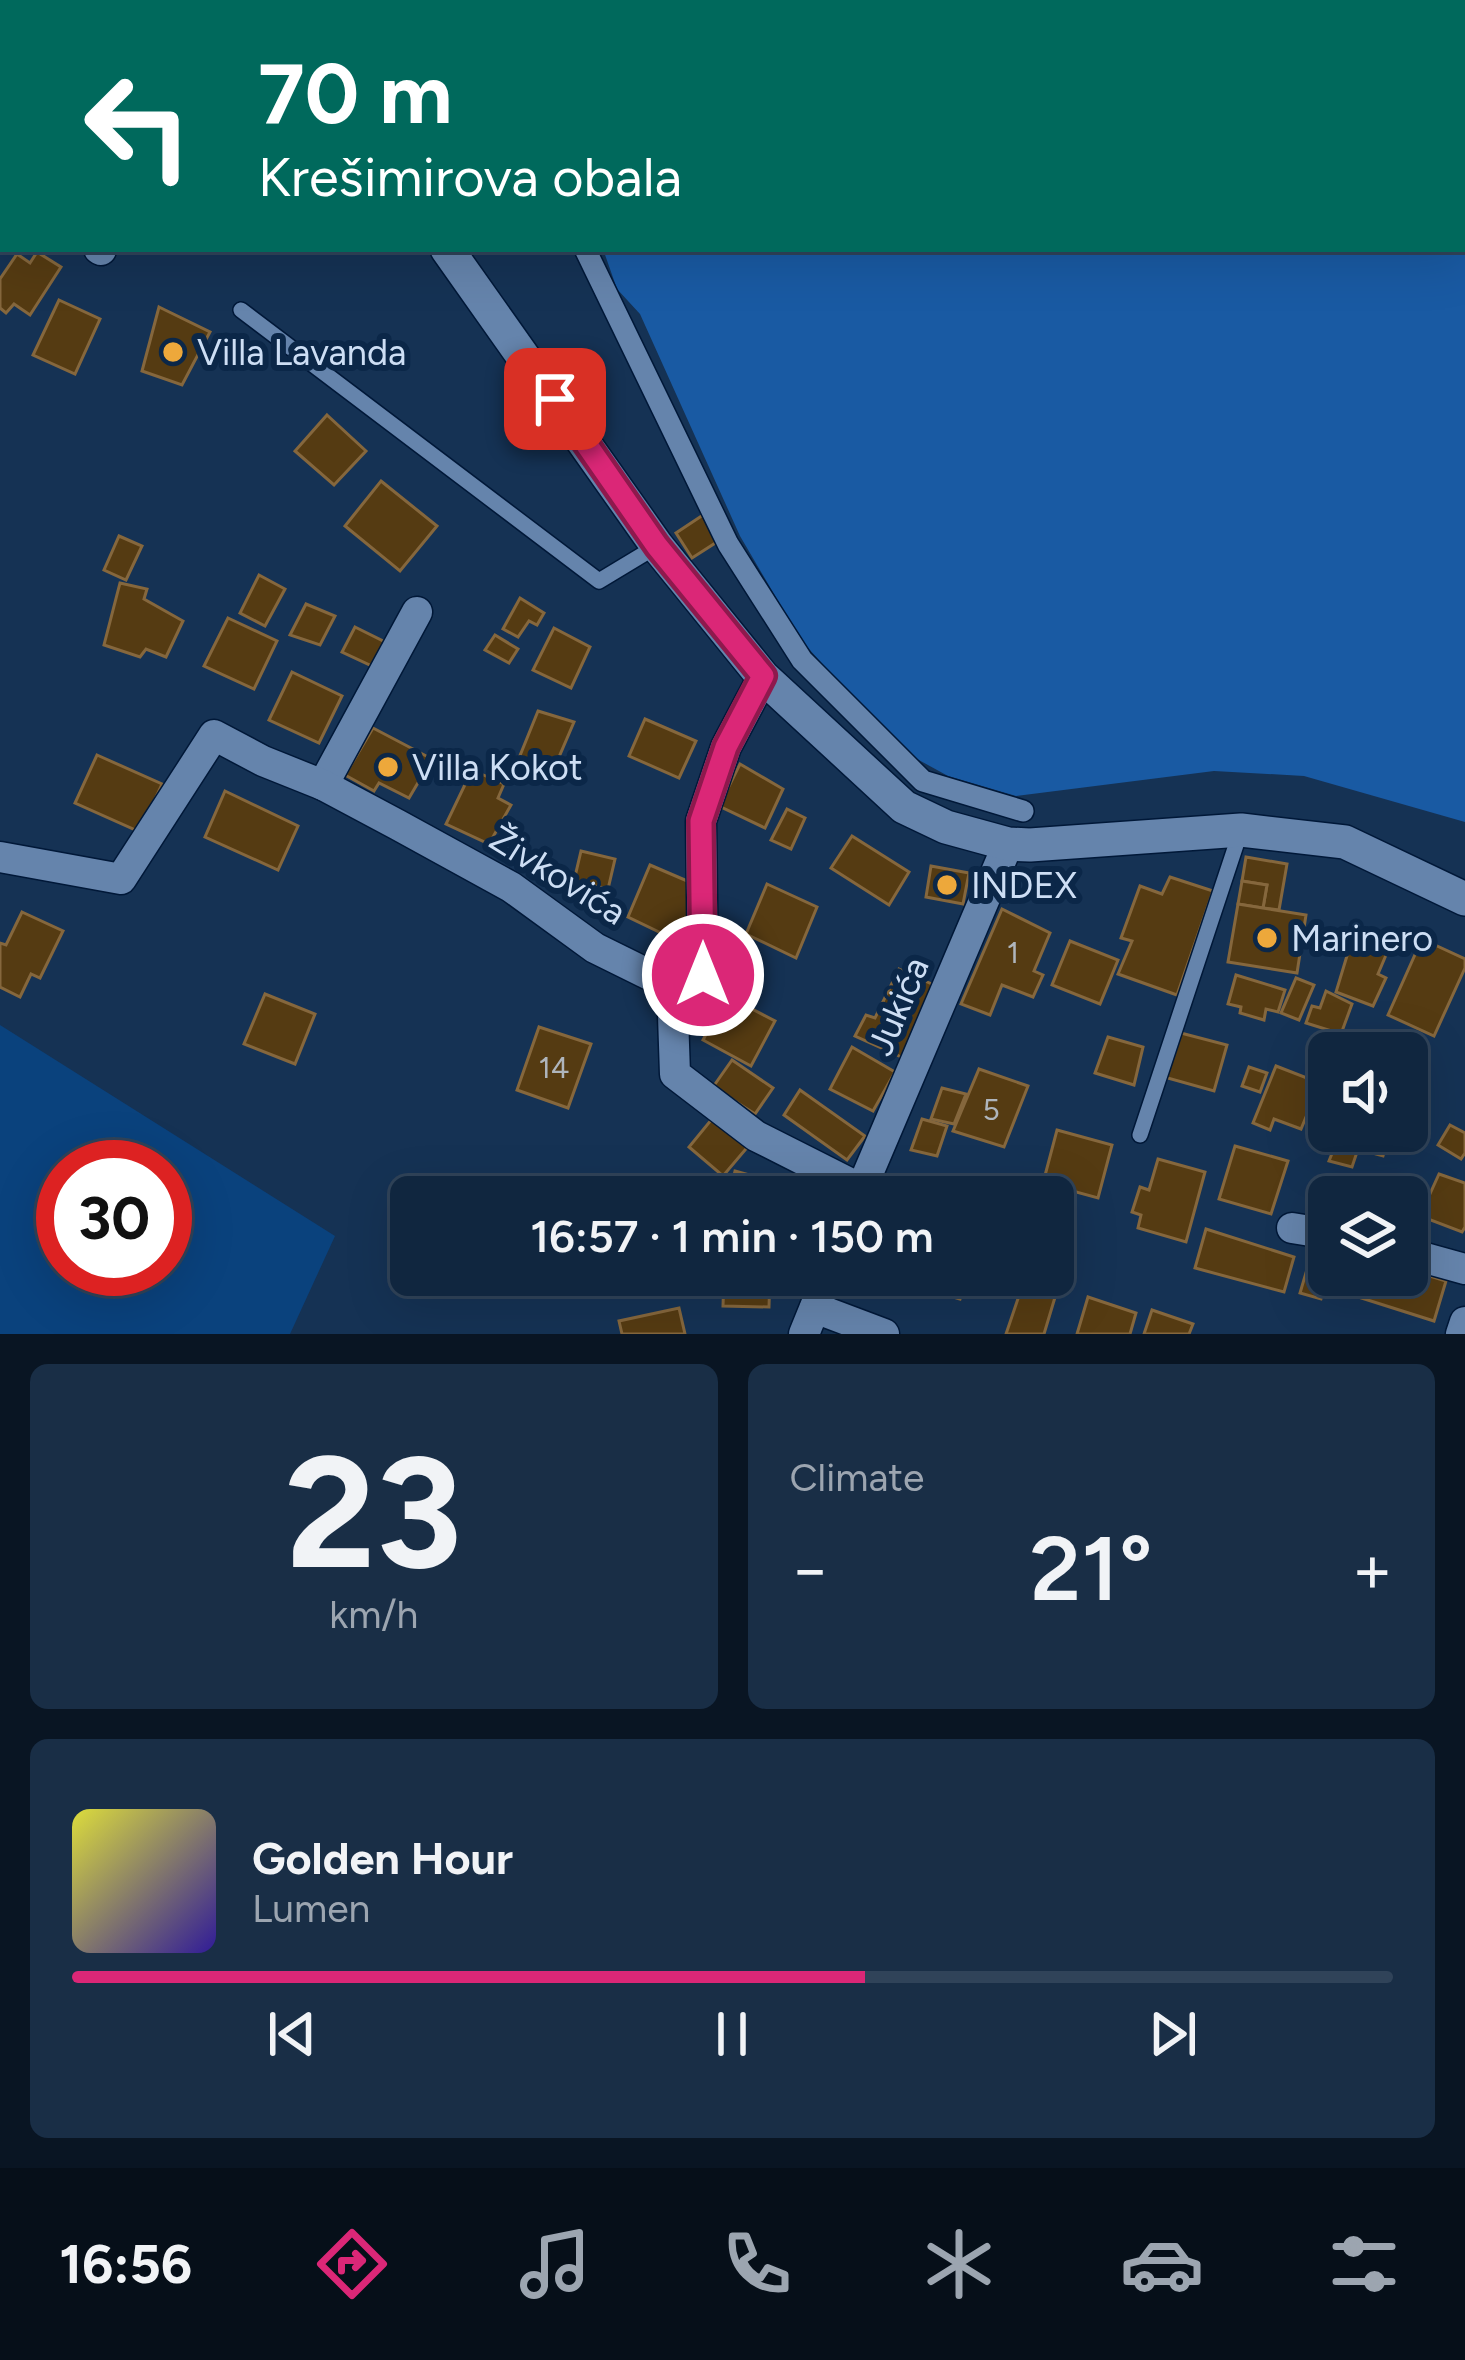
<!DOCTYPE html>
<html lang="en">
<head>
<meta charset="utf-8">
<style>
	:root { --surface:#10263f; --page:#192e46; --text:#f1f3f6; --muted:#9ca5b0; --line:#304359; --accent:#db2777 }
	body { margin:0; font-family:Figtree,sans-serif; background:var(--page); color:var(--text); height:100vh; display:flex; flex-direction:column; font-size:45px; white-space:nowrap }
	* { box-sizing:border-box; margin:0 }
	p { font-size:39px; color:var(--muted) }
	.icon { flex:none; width:66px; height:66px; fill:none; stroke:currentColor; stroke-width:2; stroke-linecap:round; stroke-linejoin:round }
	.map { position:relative; height:1334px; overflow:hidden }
	.side { display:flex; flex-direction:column; gap:30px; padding:30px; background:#091523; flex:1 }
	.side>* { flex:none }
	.banner { position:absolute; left:0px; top:0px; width:1467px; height:252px; box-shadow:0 12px 48px #0002,0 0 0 3px var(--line); background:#00695c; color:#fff; overflow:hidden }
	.tools { position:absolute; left:1308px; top:1032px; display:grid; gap:24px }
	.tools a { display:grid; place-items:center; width:120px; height:120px; border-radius:18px; background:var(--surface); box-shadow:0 12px 48px #0002,0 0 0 3px var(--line); font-size:60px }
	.speed { position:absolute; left:36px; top:1140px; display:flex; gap:24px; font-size:60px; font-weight:700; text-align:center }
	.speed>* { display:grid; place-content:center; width:156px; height:156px; border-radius:50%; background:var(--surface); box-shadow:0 12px 48px #0002,0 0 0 3px var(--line); line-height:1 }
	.speed .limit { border:18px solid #d22; background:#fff; color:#111 }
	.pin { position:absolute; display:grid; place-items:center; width:102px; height:102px; color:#fff; margin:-51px; border-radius:24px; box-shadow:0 6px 18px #0006 }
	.me { position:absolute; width:132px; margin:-66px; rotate:0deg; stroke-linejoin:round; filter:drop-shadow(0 0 9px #0008) }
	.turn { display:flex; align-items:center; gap:42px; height:252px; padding:0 60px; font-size:54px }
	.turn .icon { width:156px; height:156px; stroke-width:2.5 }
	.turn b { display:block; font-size:84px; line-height:102px }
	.big { font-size:90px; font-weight:600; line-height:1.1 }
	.side .card { flex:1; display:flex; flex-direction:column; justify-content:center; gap:18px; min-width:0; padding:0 42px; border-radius:18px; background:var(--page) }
	.side .dial { align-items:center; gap:0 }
	.dial b { font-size:156px; line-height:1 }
	.song { display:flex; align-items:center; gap:36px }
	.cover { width:144px; height:144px; border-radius:18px; background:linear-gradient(135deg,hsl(60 70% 55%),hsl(250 70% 35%)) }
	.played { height:12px; border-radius:6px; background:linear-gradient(90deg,var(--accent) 60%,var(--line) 60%) }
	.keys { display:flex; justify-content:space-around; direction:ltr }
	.heat { display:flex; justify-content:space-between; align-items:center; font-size:66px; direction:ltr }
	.side .tiles { flex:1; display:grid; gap:30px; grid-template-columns:1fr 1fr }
	.card:last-child { grid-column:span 2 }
	.trip { position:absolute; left:390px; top:1176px; width:684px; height:120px; border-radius:18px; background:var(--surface); box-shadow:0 12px 48px #0002,0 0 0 3px var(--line); font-weight:600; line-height:120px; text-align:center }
	.tab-bar { display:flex; height:192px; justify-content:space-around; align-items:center; background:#060f19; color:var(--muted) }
	.tab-bar .icon { width:84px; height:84px }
	.tab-bar .active { color:var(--accent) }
	.tab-bar b { font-size:54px; color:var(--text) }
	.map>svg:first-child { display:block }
	.green { fill:#0a427d; fill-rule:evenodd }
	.water { fill:#195aa3 }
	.building { fill:#553b12; stroke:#85673d; stroke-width:3 }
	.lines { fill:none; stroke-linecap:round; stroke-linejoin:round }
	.service-casing { stroke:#001838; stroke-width:18 }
	.pedestrian-casing { stroke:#001838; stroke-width:24 }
	.minor-casing { stroke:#001838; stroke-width:33 }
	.tertiary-casing { stroke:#001838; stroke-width:36 }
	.service { stroke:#6584ac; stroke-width:15 }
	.pedestrian { stroke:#6584ac; stroke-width:21 }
	.minor { stroke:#6584ac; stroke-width:30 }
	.tertiary { stroke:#6584ac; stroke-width:33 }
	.route-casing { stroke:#8e194d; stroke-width:30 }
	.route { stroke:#db2777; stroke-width:21 }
	.poi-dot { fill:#eda83b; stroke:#0b2748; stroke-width:4.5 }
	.labels { text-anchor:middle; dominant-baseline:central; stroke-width:12; stroke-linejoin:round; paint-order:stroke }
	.number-label { font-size:30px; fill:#afb5bc }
	.poi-label { font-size:36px; fill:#cddef4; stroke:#0b2748; text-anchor:start }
	.street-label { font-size:36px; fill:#cddef4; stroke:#0b2748 }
</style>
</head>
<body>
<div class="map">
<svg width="1465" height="1334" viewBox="0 0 1465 1334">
	<rect width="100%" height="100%" fill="#153254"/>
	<!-- green -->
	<path class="green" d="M0,1025L335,1236L290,1334H0ZM63,1167H165V1269H63Z"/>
	<!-- water -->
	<polygon class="water" points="517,0 1465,0 1465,822 1304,776 1214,771 1016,796 948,776 917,759 843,687 801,640 740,536 640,314 617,289 603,249 1464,249 1464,3 518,3"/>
	<!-- building -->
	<g class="building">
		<polygon points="37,252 61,267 30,315 14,304 6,313 0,308 0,279 17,254 30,263"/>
		<polygon points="59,300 100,319 75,374 33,355"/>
		<polygon points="159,307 210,332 182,385 142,371"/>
		<polygon points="327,415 366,451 334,485 295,451"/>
		<polygon points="381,481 437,526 400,571 345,526"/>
		<polygon points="703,515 720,540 692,558 676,533"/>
		<polygon points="119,536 142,546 126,580 104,570"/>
		<polygon points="259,575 285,589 265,626 240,613"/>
		<polygon points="120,583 147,589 144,599 183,621 166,657 146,649 140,657 104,645"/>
		<polygon points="520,598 544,613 537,625 529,621 518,637 503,629"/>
		<polygon points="306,604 335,616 320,645 290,635"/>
		<polygon points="228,618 277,641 254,689 204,666"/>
		<polygon points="355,627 385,642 372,666 342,652"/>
		<polygon points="554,628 590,647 571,688 533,670"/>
		<polygon points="495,635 518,649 509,663 485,650"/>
		<polygon points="292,672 342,696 319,743 269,720"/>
		<polygon points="538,711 574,722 553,771 540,766 536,771 517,763"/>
		<polygon points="645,719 696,741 679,778 629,756"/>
		<polygon points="373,728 432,759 409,798 379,783 374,791 345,775"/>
		<polygon points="97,755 162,784 140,832 75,803"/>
		<polygon points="740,764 783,789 765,828 719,806"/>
		<polygon points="472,770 504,784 498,798 511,805 489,844 446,824"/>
		<polygon points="225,791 298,826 278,870 205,837"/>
		<polygon points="787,809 805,818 791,849 771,840"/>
		<polygon points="852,836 909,872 889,905 831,868"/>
		<polygon points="581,851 615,859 608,889 574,881"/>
		<polygon points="1246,857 1287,864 1279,910 1263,908 1267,885 1242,881"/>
		<polygon points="650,865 692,883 684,944 628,917"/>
		<polygon points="931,866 969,873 963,904 926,897"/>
		<polygon points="1170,877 1213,891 1177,995 1118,974 1132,941 1121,938 1140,886 1162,894"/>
		<polygon points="1242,881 1267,885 1263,908 1238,904"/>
		<polygon points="767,884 817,907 796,958 746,934"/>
		<polygon points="1238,904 1306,915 1297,973 1228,962"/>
		<polygon points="1002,909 1050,933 1034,971 1043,975 1033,997 1002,985 990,1015 961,1004"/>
		<polygon points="22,912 63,931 40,978 31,974 20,997 0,987 0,943 6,945"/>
		<polygon points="1353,936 1389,948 1378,974 1386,978 1373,1006 1336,992"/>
		<polygon points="1422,939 1465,959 1465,968 1434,1036 1388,1015"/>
		<polygon points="1070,941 1118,960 1100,1004 1052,985"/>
		<polygon points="899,969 936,986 908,1060 855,1036 866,1015 875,1018"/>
		<polygon points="1236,975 1285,990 1278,1012 1266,1009 1264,1020 1240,1013 1241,1007 1228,1004"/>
		<polygon points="1296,978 1314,985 1299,1020 1281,1013"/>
		<polygon points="1326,991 1352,1004 1341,1034 1306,1023 1312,1006 1320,1008"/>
		<polygon points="265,994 315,1014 295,1064 244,1044"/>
		<polygon points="727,996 775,1021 751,1066 703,1040"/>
		<polygon points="539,1027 591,1044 568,1108 517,1090"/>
		<polygon points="1177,1032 1227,1045 1214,1091 1164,1077"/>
		<polygon points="1108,1037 1143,1047 1134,1085 1095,1073"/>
		<polygon points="852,1047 895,1072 873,1111 830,1089"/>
		<polygon points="732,1060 773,1088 755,1114 713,1087"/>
		<polygon points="1276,1066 1320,1083 1301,1129 1274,1119 1270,1130 1253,1123"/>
		<polygon points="1249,1067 1267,1073 1260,1092 1242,1086"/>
		<polygon points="979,1069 1028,1086 1004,1147 953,1131"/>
		<polygon points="942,1088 966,1094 954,1124 931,1119"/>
		<polygon points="800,1090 865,1136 847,1160 784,1115"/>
		<polygon points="716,1114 751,1143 723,1176 689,1147"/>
		<polygon points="922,1119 947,1126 937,1156 911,1150"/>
		<polygon points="1450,1125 1465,1133 1465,1153 1461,1159 1438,1145"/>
		<polygon points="1057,1130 1112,1145 1098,1198 1043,1183"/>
		<polygon points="1329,1131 1390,1131 1383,1156 1358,1149 1352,1167 1329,1161 1337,1141 1327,1138"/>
		<polygon points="1235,1146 1288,1161 1271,1214 1219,1199"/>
		<polygon points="1158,1159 1205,1172 1186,1242 1138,1228 1141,1215 1132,1212 1140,1187 1149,1190"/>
		<polygon points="735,1171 822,1195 729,1197"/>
		<polygon points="1439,1174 1465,1183 1465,1227 1462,1232 1420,1216"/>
		<polygon points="1206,1229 1294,1257 1284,1292 1195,1268"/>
		<polygon points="1308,1266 1329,1272 1321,1299 1300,1293"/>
		<polygon points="1407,1269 1446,1281 1434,1321 1355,1296 1361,1275 1407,1275"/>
		<polygon points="1053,1272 1062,1274 1044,1334 1006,1334 1026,1275 1053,1275"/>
		<polygon points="724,1275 770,1275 769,1307 723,1306"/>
		<polygon points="882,1275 967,1275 960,1299"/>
		<polygon points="1088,1297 1136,1313 1130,1334 1077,1334"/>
		<polygon points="679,1308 685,1334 622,1334 619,1321"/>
		<polygon points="1152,1310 1193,1324 1189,1334 1144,1334"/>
	</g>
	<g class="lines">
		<!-- service casing -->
		<g class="service-casing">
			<g id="service">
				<polyline points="295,3 296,0"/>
				<polyline points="241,310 599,581 657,546"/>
				<polyline points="1140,1135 1241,830"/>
			</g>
		</g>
		<!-- pedestrian casing -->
		<g class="pedestrian-casing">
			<g id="pedestrian">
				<polyline points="470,0 471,3"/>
				<polyline points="585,249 728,544 802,660 923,781 1023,811"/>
			</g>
		</g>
		<!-- minor casing -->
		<g class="minor-casing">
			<g id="minor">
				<polyline points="0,194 3,196"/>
				<polyline points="99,249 101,250"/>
				<polyline points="323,785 417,612"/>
				<polyline points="0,857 121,879 214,735 263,761 323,785 398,825 511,887 595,948 672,986 675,1074 756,1136 861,1189"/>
				<polyline points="703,975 701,821 726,747 763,677"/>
				<polyline points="858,1197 1008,844"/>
				<polyline points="1292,1228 1329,1234"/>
				<polyline points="1407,1253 1465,1269"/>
				<polyline points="815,1308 884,1334"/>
				<polyline points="804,1334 828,1275"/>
				<polyline points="1461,1334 1465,1322"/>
			</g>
		</g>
		<!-- tertiary casing -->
		<g class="tertiary-casing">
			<g id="tertiary">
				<polyline points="276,0 278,3"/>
				<polyline points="447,249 657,546 763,677 904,807 946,827 1008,844 1030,845 1241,830 1345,842 1465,899"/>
			</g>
		</g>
		<!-- service -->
		<use href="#service" class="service"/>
		<!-- pedestrian -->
		<use href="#pedestrian" class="pedestrian"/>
		<!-- minor -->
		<use href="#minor" class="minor"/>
		<!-- tertiary -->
		<use href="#tertiary" class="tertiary"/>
	</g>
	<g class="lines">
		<!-- route casing -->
		<g class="route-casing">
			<polyline id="route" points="555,399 657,546 763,676 726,747 701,821 703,975"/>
		</g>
		<!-- route -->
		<use href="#route" class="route"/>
	</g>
	<!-- markers -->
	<g class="poi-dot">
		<circle cx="173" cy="352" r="12"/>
		<circle cx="388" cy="767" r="12"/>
		<circle cx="947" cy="885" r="12"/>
		<circle cx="1267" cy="938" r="12"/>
	</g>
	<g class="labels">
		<!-- number labels -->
		<g class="number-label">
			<text x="1013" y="952">1</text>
			<text x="554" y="1067">14</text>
			<text x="991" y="1109">5</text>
		</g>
		<!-- poi labels -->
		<g class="poi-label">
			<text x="197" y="352">Villa Lavanda</text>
			<text x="412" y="767">Villa Kokot</text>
			<text x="971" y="885">INDEX</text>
			<text x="1291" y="938">Marinero</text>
		</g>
		<!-- street labels -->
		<g class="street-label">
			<text transform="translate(558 875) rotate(32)">Živkovića</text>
			<text transform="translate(898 1006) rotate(-67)">Jukića</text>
		</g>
	</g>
</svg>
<div class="tools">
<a><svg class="icon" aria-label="sound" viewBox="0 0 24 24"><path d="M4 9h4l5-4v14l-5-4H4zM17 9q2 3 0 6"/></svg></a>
<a><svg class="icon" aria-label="layers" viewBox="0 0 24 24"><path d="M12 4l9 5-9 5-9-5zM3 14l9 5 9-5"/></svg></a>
</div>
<div class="speed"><div class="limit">30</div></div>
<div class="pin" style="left:555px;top:399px;background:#d93025"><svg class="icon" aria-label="arrive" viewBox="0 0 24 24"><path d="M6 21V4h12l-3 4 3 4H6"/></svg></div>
<svg class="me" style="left:703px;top:975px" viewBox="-20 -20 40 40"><circle r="17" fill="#db2777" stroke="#fff" stroke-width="3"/><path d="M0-11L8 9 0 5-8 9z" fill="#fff"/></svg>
<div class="trip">16:57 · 1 min · 150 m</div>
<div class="banner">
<div class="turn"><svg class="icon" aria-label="left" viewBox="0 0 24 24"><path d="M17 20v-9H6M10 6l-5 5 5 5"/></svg><div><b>70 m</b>Krešimirova obala</div></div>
</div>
</div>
<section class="side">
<div class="tiles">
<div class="card dial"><b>23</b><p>km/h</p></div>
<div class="card"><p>Climate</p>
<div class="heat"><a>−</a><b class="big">21°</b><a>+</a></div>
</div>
<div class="card">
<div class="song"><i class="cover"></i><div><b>Golden Hour</b><p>Lumen</p></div></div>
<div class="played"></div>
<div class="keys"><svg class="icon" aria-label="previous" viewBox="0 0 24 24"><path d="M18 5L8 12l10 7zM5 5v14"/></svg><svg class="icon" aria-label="pause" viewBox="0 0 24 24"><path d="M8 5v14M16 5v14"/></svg><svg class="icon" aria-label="next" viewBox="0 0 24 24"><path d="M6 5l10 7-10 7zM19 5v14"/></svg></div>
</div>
</div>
</section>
<nav class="tab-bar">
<b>16:56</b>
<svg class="icon active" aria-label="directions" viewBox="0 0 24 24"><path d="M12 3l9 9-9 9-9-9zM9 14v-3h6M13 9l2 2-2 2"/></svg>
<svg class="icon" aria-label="music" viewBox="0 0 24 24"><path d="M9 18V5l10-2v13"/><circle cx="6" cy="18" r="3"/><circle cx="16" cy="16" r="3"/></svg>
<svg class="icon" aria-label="phone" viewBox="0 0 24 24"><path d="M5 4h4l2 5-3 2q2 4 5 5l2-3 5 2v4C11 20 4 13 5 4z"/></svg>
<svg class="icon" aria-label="climate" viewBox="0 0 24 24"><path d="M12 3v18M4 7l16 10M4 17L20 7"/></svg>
<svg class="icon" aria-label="car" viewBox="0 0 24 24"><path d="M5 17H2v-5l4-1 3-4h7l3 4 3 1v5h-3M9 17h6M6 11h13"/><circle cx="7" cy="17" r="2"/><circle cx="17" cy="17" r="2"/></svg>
<svg class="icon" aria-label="filters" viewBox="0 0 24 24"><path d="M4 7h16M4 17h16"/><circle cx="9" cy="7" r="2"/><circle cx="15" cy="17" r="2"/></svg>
</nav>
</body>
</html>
